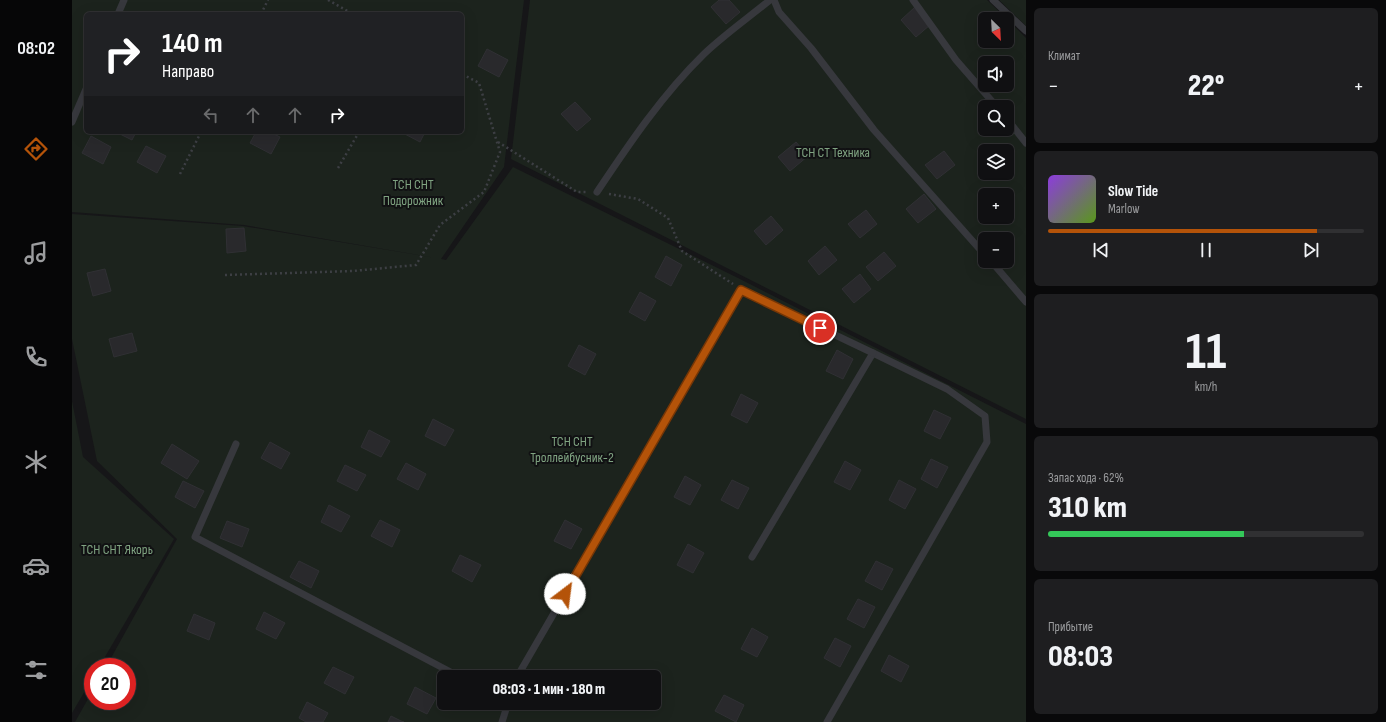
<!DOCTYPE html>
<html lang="ru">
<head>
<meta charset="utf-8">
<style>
	:root { --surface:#101012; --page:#1e1e20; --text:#f1f3f6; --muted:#9c9d9f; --line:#303032; --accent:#b45309 }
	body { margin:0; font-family:"Sofia Sans Condensed",sans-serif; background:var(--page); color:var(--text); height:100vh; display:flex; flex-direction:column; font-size:15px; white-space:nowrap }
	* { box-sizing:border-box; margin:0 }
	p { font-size:13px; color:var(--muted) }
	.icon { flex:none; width:22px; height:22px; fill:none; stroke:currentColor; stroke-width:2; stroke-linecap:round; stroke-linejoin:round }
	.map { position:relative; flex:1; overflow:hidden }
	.sheet { display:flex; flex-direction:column; gap:8px; padding:8px; background:#09090a; width:360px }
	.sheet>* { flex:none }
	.top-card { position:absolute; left:12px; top:12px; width:380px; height:122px; border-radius:6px; box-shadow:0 4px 16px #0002,0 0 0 1px var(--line); background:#202124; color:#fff; overflow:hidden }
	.needle { width:26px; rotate:156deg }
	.tools { position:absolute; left:906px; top:12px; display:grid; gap:8px }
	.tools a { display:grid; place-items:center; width:36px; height:36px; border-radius:6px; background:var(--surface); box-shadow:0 4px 16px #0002,0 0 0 1px var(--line); font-size:20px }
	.speed { position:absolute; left:12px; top:658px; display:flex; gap:8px; font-size:20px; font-weight:700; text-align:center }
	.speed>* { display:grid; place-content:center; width:52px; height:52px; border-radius:50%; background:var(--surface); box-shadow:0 4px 16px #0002,0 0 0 1px var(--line); line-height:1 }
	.speed .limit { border:6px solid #d22; background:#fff; color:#111 }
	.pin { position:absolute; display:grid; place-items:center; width:34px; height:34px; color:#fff; margin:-17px; border:2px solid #fff; border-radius:50%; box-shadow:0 1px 4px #0007 }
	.me { position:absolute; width:44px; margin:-22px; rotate:30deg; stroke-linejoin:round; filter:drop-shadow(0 0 3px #0008) }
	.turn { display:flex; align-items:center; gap:14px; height:84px; padding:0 12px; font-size:18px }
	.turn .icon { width:52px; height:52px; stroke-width:2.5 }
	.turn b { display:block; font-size:28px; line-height:34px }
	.lanes { display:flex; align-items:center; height:38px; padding:0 12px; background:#0003; justify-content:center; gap:20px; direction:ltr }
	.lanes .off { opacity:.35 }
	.big { font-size:30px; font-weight:800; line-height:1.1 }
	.sheet .tile { flex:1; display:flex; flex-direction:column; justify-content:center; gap:6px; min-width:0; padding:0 14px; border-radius:6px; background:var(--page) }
	.sheet .dial { align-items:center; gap:0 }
	.dial b { font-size:52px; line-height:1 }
	.song { display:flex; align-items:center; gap:12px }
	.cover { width:48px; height:48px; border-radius:6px; background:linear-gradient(135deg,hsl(270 70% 55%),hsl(90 70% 35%)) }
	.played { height:4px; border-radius:2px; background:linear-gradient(90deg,var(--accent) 85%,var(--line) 85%) }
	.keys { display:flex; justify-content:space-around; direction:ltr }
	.heat { display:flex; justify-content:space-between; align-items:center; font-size:22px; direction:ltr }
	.charge { height:6px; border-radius:3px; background:linear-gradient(90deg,#34c759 62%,var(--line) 0) }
	.trip { position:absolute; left:365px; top:670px; width:224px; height:40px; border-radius:6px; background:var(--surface); box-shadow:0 4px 16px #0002,0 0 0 1px var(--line); font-weight:800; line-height:40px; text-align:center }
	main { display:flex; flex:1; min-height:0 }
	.tab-bar { display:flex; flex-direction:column; width:72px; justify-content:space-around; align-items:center; background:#060607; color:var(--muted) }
	.tab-bar .icon { width:28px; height:28px }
	.tab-bar .on { color:var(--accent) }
	.tab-bar b { font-size:18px; color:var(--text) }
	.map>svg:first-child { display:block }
	.green { fill:#1c231d; fill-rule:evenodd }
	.building { fill:#29292c; stroke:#303034 }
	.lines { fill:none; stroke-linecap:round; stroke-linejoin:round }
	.path { stroke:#3d3f44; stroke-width:2.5; stroke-dasharray:2 3; stroke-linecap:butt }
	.service { stroke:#37383d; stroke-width:7 }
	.route-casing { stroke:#753606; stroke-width:10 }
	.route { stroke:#b45309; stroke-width:7 }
	.labels { text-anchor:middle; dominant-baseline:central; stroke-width:4; stroke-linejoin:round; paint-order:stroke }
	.park-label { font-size:14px; fill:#7fa381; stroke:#111113 }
</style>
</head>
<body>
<main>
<nav class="tab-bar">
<b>08:02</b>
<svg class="icon on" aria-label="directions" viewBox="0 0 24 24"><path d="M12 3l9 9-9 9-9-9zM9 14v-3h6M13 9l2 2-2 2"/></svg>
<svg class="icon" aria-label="music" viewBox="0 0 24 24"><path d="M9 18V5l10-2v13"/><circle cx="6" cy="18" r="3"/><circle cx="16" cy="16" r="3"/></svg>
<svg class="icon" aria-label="phone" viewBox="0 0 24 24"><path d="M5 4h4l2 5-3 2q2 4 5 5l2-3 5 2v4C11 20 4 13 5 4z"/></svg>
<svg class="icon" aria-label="climate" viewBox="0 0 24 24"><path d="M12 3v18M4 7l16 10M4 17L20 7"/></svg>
<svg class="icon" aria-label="car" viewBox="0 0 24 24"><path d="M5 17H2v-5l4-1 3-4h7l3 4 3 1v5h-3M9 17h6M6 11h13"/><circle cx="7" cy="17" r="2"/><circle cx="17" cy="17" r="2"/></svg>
<svg class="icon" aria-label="filters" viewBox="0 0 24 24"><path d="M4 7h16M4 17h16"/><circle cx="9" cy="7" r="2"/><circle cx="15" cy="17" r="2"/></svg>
</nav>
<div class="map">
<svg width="954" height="722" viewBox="0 0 954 722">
	<rect width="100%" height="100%" fill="#161618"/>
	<!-- green -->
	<g class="green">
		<path d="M0,0H452L432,167L369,259L374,260L441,167L666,278L954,424V722H3L21,690V701H55V667H34L105,539L25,461L0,339V214L171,226L364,258L172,225L0,212ZM14,14H390V132H14ZM372,677H582V703H372Z"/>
		<path d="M458,0H915L935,19H913V41H935V19L954,38V419L439,159ZM913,63H935V85H913ZM913,107H935V129H913ZM913,151H935V173H913ZM913,195H935V217H913ZM913,239H935V261H913Z"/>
		<polygon points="927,0 954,0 954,26"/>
		<polygon points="0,401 11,457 102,539 27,667 21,667 21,677 0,713"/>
	</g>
	<!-- building -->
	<g class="building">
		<polygon points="647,0 657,0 668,12 654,24 639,7"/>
		<polygon points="843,7 858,25 844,37 829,20"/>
		<polygon points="415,49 436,60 427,77 406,66"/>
		<polygon points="503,102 519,119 505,131 489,114"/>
		<polygon points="44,132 64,132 60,140"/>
		<polygon points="184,132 198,132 208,137 199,154 178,143"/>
		<polygon points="329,132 353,132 348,142"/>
		<polygon points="19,136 39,147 31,164 10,153"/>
		<polygon points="724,142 736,156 718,171 706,157"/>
		<polygon points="74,146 94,156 85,173 65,162"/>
		<polygon points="872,151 883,165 865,179 853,165"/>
		<polygon points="852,194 864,209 846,223 834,209"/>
		<polygon points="794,210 805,224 788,238 776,224"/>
		<polygon points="699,216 711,230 694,245 682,231"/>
		<polygon points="172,228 174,251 155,253 154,229"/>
		<polygon points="753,246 765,260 747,275 736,261"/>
		<polygon points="812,252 824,266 806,281 794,267"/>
		<polygon points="594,256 610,265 599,286 583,277"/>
		<polygon points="33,269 39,291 21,296 15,273"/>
		<polygon points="788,274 799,289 782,303 770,289"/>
		<polygon points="568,292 584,301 573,321 557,312"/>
		<polygon points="60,333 65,351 42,357 37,339"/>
		<polygon points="507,345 524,354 513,375 496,366"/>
		<polygon points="765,350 781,359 771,379 754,371"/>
		<polygon points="669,394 686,403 675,423 659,415"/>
		<polygon points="862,410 879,418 868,439 852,431"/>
		<polygon points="361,419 382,430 373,446 353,436"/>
		<polygon points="297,430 318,441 309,457 289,447"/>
		<polygon points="198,442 218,453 209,469 189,458"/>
		<polygon points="100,444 127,461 115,479 89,463"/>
		<polygon points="859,459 876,467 865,488 849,479"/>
		<polygon points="773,461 789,470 778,490 762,482"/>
		<polygon points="334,463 354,474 346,490 325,479"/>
		<polygon points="273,465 294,475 285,491 265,481"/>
		<polygon points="613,476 629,485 618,505 602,497"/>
		<polygon points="660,480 677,488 666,509 649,500"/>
		<polygon points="827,480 844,489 833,509 817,500"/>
		<polygon points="111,481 132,491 123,508 103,497"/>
		<polygon points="257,505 278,516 269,532 249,522"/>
		<polygon points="308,520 328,530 320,547 299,536"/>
		<polygon points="493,520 510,529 499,549 482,541"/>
		<polygon points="155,521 177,529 170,547 148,538"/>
		<polygon points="616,544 632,553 621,573 605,565"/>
		<polygon points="388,555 409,565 400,582 380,571"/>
		<polygon points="227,561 247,571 239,588 218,577"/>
		<polygon points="804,561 821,569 810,590 793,581"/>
		<polygon points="786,599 803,607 792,628 775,619"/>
		<polygon points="192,612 213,623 204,639 184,629"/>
		<polygon points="122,614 143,623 137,640 115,631"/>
		<polygon points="680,628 696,637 685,657 669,649"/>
		<polygon points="763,638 779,646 768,667 752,658"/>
		<polygon points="817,655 837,666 829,682 809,671"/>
		<polygon points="261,667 282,677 273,694 252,683"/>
		<polygon points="343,687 364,698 355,714 335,704"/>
		<polygon points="652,695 672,705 664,722 643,711"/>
		<polygon points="235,702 256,713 251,722 234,722 227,718"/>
		<polygon points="319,716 329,721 332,722 316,722"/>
	</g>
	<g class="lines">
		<!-- path -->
		<g class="path">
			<polyline points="256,0 281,14"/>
			<polyline points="189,14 196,0"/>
			<polyline points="426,142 505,192 514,192"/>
			<polyline points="266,168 287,132"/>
			<polyline points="108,174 129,132"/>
			<polyline points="537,194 566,199 596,218 610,251 661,284"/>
			<polyline points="153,275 281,271 344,265 368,225 412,192 428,152 407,83 390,74"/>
		</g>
		<!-- service -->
		<g class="service">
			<polyline points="702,0 707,12 739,48 802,130 913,255"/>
			<polyline points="841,0 884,60 925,107"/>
			<polyline points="921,0 954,31"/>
			<polyline points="46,14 52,0"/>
			<polyline points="935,119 954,143"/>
			<polyline points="0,122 14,89"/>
			<path d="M525,192C557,144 590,95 632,54C652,35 676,18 698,0"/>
			<polyline points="919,261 954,302"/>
			<polyline points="164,444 123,537 388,677"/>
			<polyline points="680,557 801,353 875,389 913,416 915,442 755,722"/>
			<polyline points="445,677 669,290 801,353"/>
			<polyline points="430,722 436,703"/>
		</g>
	</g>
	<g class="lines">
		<!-- route casing -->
		<g class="route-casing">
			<polyline id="route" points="493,594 669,290 748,328"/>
		</g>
		<!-- route -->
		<use href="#route" class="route"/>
	</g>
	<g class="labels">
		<!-- park labels -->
		<g class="park-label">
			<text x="761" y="152">ТСН СТ Техника</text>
			<text x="341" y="184">ТСН СНТ<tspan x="341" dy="16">Подорожник</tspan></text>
			<text x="500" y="441">ТСН СНТ<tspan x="500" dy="16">Троллейбусник-2</tspan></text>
			<text x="45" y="549">ТСН СНТ Якорь</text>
		</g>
	</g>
</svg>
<div class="tools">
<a><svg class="needle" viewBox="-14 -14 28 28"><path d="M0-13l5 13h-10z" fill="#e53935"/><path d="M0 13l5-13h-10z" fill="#9c9d9f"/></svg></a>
<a><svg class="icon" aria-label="sound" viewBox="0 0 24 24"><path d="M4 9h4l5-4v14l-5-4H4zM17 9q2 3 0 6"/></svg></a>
<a><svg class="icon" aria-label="search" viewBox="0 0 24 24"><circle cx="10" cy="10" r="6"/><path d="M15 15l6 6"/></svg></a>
<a><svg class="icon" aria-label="layers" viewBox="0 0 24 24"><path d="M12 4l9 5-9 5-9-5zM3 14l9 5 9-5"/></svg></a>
<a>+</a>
<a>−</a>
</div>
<div class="speed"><div class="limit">20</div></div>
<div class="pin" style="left:748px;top:328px;background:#d93025"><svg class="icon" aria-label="arrive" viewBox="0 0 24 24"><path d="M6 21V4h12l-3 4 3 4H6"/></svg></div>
<svg class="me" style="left:493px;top:594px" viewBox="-20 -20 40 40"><circle r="19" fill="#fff"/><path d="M0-13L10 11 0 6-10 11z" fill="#b45309"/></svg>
<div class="trip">08:03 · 1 мин · 180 m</div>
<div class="top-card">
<div class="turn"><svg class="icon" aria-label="right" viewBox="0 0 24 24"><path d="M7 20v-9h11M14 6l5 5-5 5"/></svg><div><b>140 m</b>Направо</div></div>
<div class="lanes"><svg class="icon off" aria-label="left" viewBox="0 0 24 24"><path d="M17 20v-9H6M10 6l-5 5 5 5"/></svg><svg class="icon off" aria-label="ahead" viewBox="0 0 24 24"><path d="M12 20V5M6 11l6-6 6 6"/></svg><svg class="icon off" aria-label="ahead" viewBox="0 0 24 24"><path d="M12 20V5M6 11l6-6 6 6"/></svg><svg class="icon" aria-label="right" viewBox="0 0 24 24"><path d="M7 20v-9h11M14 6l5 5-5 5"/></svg></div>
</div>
</div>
<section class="sheet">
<div class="tile"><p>Климат</p>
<div class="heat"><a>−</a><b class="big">22°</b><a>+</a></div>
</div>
<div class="tile">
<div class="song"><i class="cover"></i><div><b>Slow Tide</b><p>Marlow</p></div></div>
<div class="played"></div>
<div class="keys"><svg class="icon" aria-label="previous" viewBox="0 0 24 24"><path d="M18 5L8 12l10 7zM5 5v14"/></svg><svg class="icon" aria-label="pause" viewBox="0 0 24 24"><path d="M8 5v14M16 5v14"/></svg><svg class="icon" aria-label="next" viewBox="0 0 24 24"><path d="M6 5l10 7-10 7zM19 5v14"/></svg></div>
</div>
<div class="tile dial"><b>11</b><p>km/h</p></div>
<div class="tile"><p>Запас хода · 62%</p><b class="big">310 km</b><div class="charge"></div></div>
<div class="tile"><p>Прибытие</p><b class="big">08:03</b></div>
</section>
</main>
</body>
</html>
